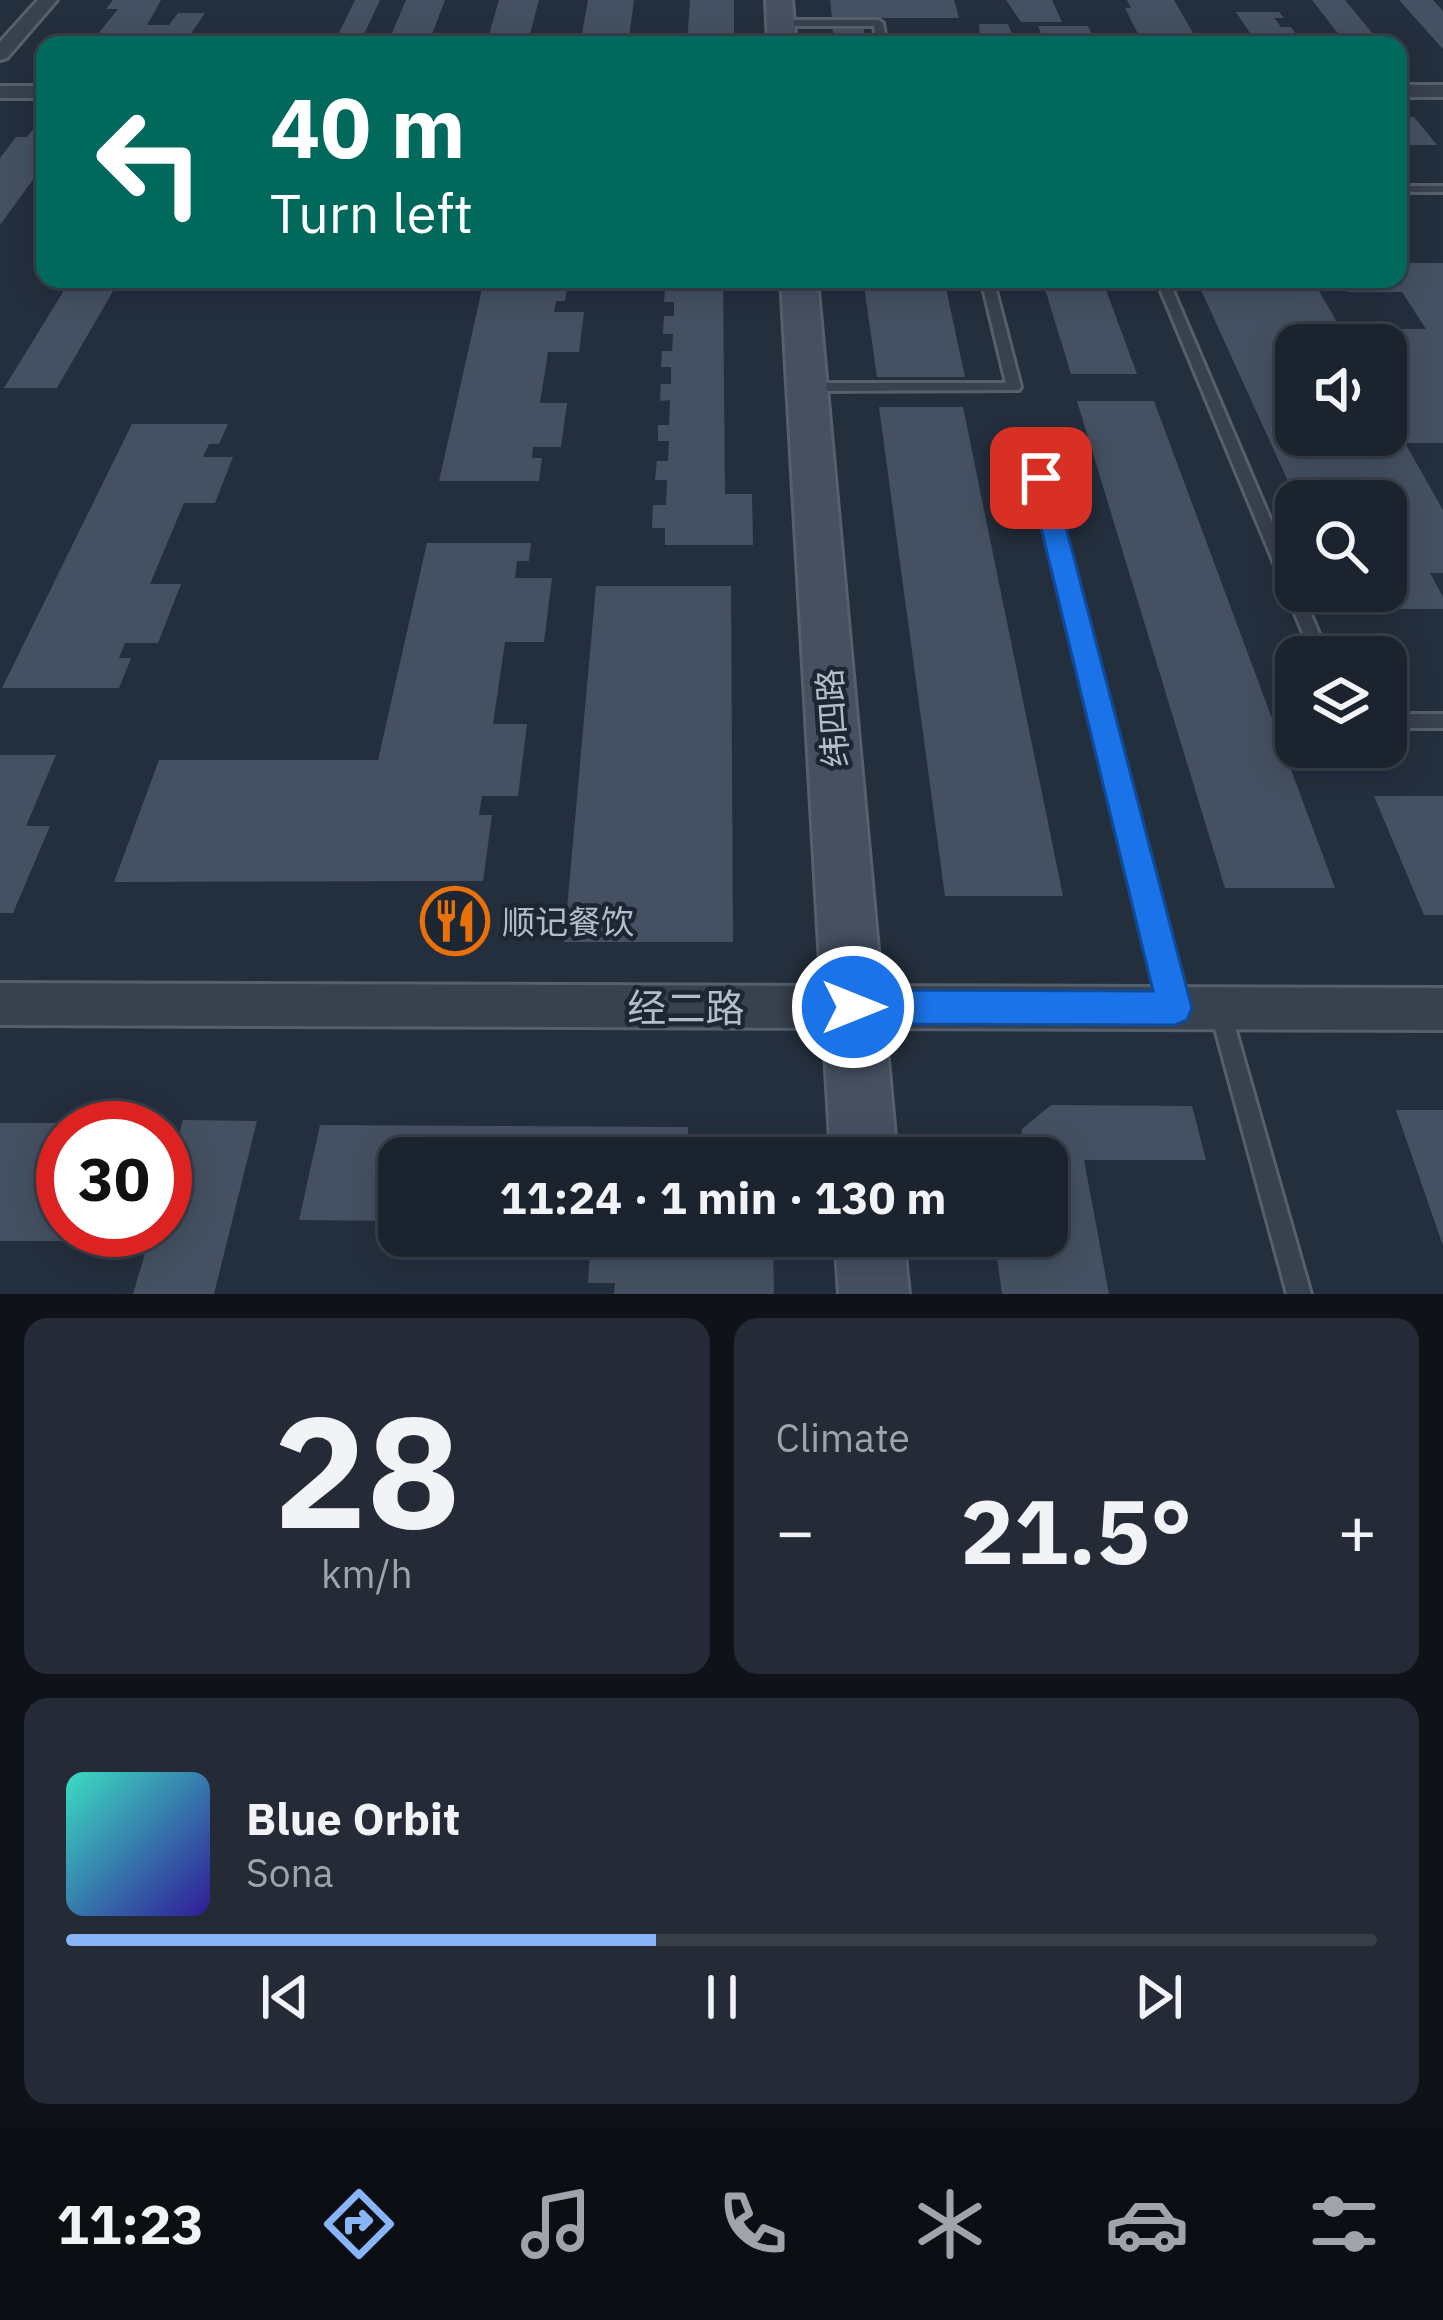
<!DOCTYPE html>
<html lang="en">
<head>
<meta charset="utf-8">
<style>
	:root { --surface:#1b232e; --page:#242b36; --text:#f1f3f6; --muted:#a0a4aa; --line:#39404a; --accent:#8ab4f8 }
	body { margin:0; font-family:"IBM Plex Sans","Noto Sans SC",sans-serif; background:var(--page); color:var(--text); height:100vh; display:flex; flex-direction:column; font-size:45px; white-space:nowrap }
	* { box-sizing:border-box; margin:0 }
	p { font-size:39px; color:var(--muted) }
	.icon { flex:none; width:66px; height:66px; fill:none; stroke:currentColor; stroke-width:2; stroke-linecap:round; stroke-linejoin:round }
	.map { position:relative; height:1294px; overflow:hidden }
	.details { display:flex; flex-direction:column; gap:24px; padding:24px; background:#0f1319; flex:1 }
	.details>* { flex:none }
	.guide { position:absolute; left:36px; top:36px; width:1371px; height:252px; border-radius:24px; box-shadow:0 6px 30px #0003,0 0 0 3px var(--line); background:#00695c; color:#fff; overflow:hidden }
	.fabs { position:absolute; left:1275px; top:324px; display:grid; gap:24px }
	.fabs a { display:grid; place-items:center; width:132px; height:132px; border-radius:24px; background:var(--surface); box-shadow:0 6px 30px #0003,0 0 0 3px var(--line); font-size:60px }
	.speed { position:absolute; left:36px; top:1101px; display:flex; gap:24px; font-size:60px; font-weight:700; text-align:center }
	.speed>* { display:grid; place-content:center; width:156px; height:156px; border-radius:50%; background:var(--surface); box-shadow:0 6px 30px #0003,0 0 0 3px var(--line); line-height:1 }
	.speed .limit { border:18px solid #d22; background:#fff; color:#111 }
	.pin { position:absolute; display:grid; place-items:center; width:102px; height:102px; color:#fff; margin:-51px; border-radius:24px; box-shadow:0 6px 18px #0006 }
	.me { position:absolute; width:132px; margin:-66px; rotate:90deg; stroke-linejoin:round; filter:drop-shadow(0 0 9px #0008) }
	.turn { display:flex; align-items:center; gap:42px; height:252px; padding:0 36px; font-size:54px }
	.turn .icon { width:156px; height:156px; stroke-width:2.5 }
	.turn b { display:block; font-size:84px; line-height:102px }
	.big { font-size:90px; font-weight:800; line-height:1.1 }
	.details .widget { flex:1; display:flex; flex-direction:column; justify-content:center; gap:18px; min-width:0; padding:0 42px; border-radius:24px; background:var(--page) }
	.details .dial { align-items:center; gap:0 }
	.dial b { font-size:156px; line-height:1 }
	.song { display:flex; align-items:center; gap:36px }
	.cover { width:144px; height:144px; border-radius:18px; background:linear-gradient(135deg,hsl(170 70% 55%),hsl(250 70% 35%)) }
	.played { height:12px; border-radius:6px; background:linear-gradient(90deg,var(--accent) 45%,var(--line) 45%) }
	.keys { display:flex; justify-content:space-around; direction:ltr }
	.heat { display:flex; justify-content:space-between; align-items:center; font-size:66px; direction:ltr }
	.details .tiles { flex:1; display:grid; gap:24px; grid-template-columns:1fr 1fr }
	.widget:last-child { grid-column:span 2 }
	.trip { position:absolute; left:378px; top:1137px; width:690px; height:120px; border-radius:24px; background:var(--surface); box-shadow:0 6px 30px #0003,0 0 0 3px var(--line); font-weight:800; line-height:120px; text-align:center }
	.tab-bar { display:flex; height:192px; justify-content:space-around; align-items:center; background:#0b0e12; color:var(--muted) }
	.tab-bar .icon { width:84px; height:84px }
	.tab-bar .active { color:var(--accent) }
	.tab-bar b { font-size:54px; color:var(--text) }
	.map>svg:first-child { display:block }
	.building { fill:#455162; fill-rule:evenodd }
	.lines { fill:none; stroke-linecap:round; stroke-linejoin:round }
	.lane-casing { stroke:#565f6c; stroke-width:6 }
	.street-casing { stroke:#565f6c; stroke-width:6 }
	.secondary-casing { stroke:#565f6c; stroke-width:6 }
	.lane { fill:#38414e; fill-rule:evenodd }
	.street { fill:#38414e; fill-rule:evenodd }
	.secondary { fill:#465061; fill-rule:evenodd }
	.route { fill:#1a73e8; stroke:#114b97; stroke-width:3 }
	.labels { text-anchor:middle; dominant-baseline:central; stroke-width:9; stroke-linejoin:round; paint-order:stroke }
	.street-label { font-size:33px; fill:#b4bcc9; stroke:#1d2633 }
	.poi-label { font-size:33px; fill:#b4bcc9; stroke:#1d2633; text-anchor:start }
	.near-street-label { font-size:39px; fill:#b4bcc9; stroke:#1d2633 }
</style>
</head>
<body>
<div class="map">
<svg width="1443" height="1294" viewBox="0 0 1443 1294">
	<rect width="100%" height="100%" fill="#242f3e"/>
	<!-- building -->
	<g class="building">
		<polygon points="113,0 161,0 147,25 169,25 178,13 205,13 183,45 155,45 162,35 140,35 132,45 89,45 118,9 106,9"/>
		<polygon points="355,0 380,0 359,45 333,45"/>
		<polygon points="406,0 445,0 428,45 387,45"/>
		<polygon points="499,0 539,0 527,45 486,45"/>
		<polygon points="588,0 634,0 628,45 580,45"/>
		<polygon points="690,0 734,0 734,45 687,45"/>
		<polygon points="830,0 954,0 959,18 832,18"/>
		<polygon points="1006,0 1052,0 1062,22 1021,22"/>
		<polygon points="1127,0 1174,0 1200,45 1150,45 1146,36 1139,36 1125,8 1131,8"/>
		<polygon points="1312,0 1345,0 1382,45 1347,45"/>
		<polygon points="1399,0 1433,0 1443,11 1443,49"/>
		<polygon points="1236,12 1279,12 1284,18 1274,18 1281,27 1291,27 1304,45 1258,45"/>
		<polygon points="979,24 1008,24 1016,45 986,45 980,42"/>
		<polygon points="832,26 863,26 866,45 835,45"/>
		<polygon points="1038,26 1088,26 1097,45 1046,45"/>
		<polygon points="45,114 45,163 0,225 0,158 16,137 27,137"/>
		<polygon points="1398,117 1414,117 1437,145 1398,145"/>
		<path d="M1398,263H1443V443H1405L1443,510V573H1430L1443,597V609H1324L1316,591H1386V501H1297L1196,279H1312L1341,329H1426L1402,292H1348L1340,279H1398ZM1296,345H1386V435H1296Z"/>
		<polygon points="71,279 120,279 57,388 4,388"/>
		<polygon points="675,279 723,279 725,494 752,494 753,545 665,545 665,528 652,528 653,505 666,505 667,480 655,480 657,461 668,461 669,441 658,441 658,425 669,425 670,400 660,401 661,384 671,384 671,367 661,367 662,351 672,351 673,334 663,334 664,316 674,316 674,302 664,302 665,289 675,289"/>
		<polygon points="863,279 944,279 965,377 877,377"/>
		<polygon points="1042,279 1102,279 1137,374 1071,374"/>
		<polygon points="482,289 567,289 565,301 556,301 554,312 584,312 579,352 548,352 540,403 567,403 561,447 533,447 532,458 542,458 539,481 439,481"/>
		<polygon points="1077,401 1154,401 1335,888 1225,888"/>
		<polygon points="879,407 963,407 1063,896 945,896"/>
		<polygon points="132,424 228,424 219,444 209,444 203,457 233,457 215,503 184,503 150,584 181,584 158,643 125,643 119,658 131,658 119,688 2,688"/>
		<polygon points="427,543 531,543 529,561 517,561 515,578 552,578 544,642 505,642 493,724 527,724 518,796 482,796 479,815 492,815 483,881 114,882 159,760 378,760"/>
		<polygon points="596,586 731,586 733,942 564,942"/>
		<polygon points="0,755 56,755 26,826 50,826 13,913 0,913"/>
		<polygon points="1374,796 1443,796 1443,915 1424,915"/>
		<polygon points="1051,1105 1192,1106 1206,1160 1084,1160 1109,1294 1002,1294 994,1236 1047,1236 1047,1158 1019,1156 1022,1129"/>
		<polygon points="1396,1110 1443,1110 1443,1243 1442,1243"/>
		<polygon points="183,1120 257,1121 214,1294 133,1294 152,1230 165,1230 165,1183"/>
		<polygon points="0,1123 136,1123 134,1128 63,1128 63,1230 103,1230 99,1241 0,1241"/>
		<polygon points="320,1125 688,1127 688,1139 721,1146 739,1158 399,1158 399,1221 299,1220"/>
		<polygon points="467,1236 773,1236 774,1294 614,1294 615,1283 588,1283 590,1250 465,1249"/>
	</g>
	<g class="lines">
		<!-- lane casing -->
		<g class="lane-casing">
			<g id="lane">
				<polygon points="878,20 883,23 886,40 881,43 876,40 874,26 781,26 776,23 781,20"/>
				<rect x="1398" y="186" width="45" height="6"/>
				<polygon points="981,279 993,279 1021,387 1019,390 808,391 801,387 808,383 1006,383"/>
				<polygon points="1156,279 1168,279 1296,579 1296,591 1301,591 1329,657 1313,657"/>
				<polygon points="1041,473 1048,478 1185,1007 1182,1014 1175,1017 1168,1014 1165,1007 1034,478"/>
				<rect x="1386" y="714" width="57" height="14"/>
				<polygon points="1220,1000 1227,1003 1230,1010 1311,1294 1287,1294 1210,1010 1213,1003"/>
			</g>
		</g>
		<!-- street casing -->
		<g class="street-casing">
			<g id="street">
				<polygon points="38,0 57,0 7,58 0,60 0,42"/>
				<rect x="1398" y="85" width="45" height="12"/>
				<rect x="0" y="86" width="45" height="12"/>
				<polygon points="0,983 1443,988 1443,1030 0,1025"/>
			</g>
		</g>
		<!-- secondary casing -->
		<g class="secondary-casing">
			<g id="secondary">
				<polygon points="766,0 792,0 796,45 768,45"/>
				<polygon points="781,279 817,279 897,1158 831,1158"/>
				<polygon points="835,1236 903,1236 909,1294 839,1294"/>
			</g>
		</g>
		<!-- lane -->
		<use href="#lane" class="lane"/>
		<!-- street -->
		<use href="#street" class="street"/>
		<!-- secondary -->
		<use href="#secondary" class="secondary"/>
	</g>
	<!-- route -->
	<polygon class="route" points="1041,470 1053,478 1192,1008 1187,1020 1175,1025 853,1024 840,1019 835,1007 840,995 853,990 1153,991 1029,478"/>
	<!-- icons -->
	<defs>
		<g id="restaurant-ring" transform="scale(3.45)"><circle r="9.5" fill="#1d2633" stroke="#e8710a" stroke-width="1.5"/><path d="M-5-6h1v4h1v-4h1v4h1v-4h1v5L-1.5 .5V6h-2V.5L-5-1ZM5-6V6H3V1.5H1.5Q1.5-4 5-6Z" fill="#e8710a"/></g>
	</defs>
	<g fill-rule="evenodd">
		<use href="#restaurant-ring" x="455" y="921"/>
	</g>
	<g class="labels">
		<!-- street labels -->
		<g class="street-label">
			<text transform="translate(832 718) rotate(-94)">纬四路</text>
		</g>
		<!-- poi labels -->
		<g class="poi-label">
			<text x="502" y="921">顺记餐饮</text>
		</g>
		<!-- near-street labels -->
		<g class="near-street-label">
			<text x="686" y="1007">经二路</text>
		</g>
	</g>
</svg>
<div class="fabs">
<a><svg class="icon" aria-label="sound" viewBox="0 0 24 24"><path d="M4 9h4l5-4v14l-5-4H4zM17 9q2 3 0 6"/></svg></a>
<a><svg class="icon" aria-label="search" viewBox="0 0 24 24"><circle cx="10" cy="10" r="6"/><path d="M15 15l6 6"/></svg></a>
<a><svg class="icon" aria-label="layers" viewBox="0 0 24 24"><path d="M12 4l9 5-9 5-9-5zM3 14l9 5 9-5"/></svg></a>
</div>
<div class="speed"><div class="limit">30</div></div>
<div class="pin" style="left:1041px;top:478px;background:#d93025"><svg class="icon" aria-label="arrive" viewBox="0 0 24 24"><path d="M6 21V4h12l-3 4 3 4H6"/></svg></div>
<svg class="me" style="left:853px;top:1007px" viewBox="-20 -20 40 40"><circle r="17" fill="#1a73e8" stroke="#fff" stroke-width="3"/><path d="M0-11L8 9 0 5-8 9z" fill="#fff"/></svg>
<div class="trip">11:24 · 1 min · 130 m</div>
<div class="guide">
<div class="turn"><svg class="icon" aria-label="left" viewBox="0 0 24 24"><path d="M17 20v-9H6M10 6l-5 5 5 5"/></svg><div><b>40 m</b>Turn left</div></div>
</div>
</div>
<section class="details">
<div class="tiles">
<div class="widget dial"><b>28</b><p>km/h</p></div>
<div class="widget"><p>Climate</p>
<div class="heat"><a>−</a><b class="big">21.5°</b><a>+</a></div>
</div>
<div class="widget">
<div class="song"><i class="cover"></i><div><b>Blue Orbit</b><p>Sona</p></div></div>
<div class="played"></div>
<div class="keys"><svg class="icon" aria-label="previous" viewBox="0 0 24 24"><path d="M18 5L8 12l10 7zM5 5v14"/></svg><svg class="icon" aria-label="pause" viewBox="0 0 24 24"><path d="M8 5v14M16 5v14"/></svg><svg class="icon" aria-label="next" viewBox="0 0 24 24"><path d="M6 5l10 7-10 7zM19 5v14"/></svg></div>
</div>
</div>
</section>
<nav class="tab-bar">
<b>11:23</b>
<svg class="icon active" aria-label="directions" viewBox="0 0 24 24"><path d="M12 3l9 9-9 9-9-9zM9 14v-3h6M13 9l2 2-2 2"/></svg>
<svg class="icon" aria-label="music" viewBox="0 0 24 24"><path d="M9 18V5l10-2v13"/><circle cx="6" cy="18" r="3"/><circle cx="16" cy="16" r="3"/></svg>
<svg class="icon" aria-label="phone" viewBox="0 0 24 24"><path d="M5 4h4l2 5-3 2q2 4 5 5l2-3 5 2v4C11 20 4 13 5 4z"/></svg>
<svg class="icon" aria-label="climate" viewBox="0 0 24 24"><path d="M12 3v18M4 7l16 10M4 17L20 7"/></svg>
<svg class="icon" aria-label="car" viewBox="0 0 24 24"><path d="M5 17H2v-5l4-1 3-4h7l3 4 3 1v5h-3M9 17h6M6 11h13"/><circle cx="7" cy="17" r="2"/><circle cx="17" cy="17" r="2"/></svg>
<svg class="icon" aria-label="filters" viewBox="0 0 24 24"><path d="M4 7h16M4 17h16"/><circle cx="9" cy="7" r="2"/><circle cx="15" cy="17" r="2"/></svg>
</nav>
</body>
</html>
